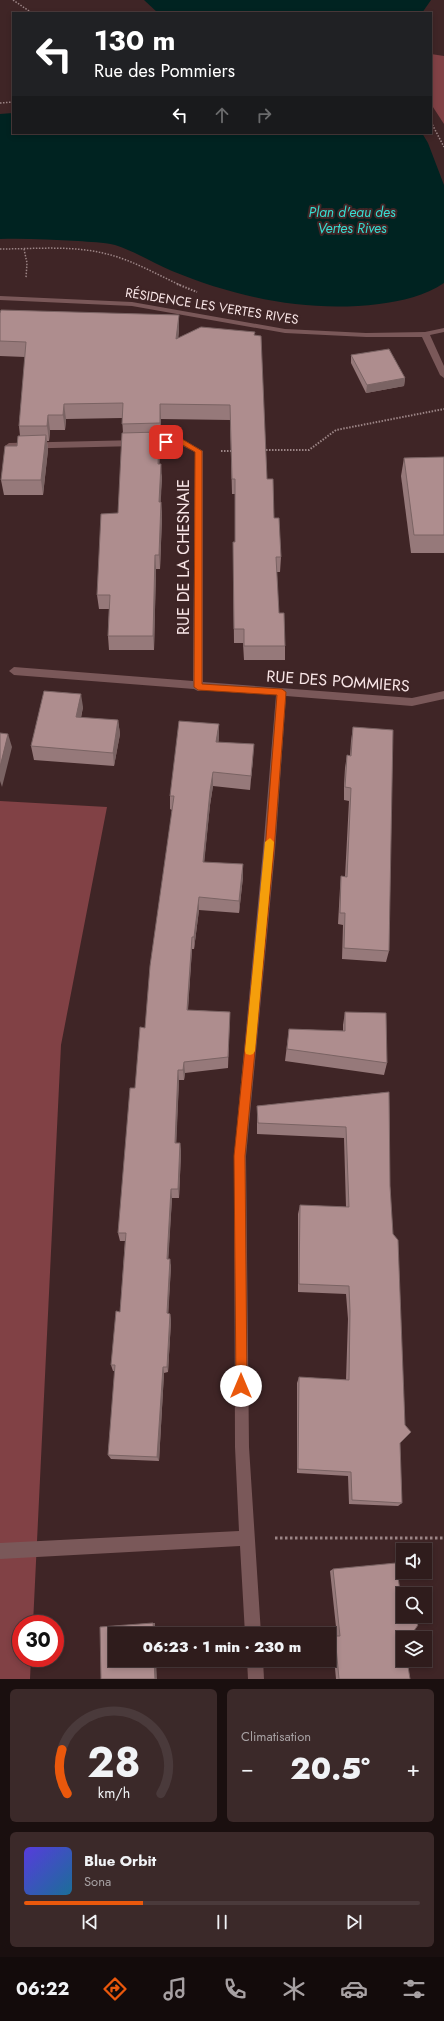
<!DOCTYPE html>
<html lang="fr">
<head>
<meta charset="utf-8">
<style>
	:root { --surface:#2f1c1c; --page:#3b2929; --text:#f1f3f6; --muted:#a7a1a3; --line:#4a3a3b; --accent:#ea580c }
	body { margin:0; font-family:Jost,sans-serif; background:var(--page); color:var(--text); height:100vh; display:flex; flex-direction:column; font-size:15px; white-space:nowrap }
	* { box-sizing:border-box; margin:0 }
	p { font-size:13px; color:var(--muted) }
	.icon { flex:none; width:22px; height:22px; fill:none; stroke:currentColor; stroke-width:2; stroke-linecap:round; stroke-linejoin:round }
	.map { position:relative; height:1679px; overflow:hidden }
	.side { display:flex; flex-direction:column; gap:10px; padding:10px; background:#1a0f0f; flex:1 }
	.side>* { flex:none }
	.hud { position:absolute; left:12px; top:12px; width:420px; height:122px; border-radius:0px; box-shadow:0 2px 6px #0003,0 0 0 1px var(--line); background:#202124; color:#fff; overflow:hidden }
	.controls { position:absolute; left:396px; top:1543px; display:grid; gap:8px }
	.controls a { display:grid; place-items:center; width:36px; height:36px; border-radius:0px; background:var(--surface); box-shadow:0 2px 6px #0003,0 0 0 1px var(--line); font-size:20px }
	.speed { position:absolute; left:12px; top:1615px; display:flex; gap:8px; font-size:20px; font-weight:700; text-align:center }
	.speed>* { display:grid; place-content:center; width:52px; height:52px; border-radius:50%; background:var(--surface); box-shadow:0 2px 6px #0003,0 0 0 1px var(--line); line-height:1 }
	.speed .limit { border:6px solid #d22; background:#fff; color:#111 }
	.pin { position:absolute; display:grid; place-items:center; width:34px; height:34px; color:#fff; margin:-17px; border-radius:8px; box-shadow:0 2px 6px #0006 }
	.me { position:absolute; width:44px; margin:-22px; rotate:0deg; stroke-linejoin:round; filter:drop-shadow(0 0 3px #0008) }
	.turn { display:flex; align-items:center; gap:14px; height:84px; padding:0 16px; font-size:18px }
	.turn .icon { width:52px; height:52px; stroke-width:2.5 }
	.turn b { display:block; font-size:28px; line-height:34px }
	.lanes { display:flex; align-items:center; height:38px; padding:0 16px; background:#0003; justify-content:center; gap:20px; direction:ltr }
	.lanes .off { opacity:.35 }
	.big { font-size:30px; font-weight:800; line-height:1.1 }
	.side .card { flex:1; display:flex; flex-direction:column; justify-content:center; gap:6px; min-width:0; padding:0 14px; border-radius:6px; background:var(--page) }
	.side .dial { align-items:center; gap:0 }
	.dial svg { height:104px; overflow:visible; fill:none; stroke:var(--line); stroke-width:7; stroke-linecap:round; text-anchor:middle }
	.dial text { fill:var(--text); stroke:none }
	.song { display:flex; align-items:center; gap:12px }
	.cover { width:48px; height:48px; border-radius:6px; background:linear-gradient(135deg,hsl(250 70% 55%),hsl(200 70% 35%)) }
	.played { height:4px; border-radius:2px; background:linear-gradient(90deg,var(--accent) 30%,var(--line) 30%) }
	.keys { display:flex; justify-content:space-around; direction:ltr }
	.heat { display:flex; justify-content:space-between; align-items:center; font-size:22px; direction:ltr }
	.side .tiles { flex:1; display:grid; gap:10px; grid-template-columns:1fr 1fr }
	.card:last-child { grid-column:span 2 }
	.trip { position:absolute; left:108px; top:1627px; width:228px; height:40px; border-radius:0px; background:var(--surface); box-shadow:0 2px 6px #0003,0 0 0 1px var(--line); font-weight:800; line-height:40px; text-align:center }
	.tabs { display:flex; height:64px; justify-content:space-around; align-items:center; background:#130b0b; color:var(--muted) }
	.tabs .icon { width:28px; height:28px }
	.tabs .active { color:var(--accent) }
	.tabs b { font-size:18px; color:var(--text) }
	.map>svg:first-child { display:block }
	.green { fill:#814145 }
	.water { fill:#002321 }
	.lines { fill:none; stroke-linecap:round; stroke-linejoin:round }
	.path-far2 { stroke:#9c8586; stroke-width:1.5; stroke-dasharray:1.5 1.5; stroke-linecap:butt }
	.path-far1 { stroke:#9c8586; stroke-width:2; stroke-dasharray:1.5 1.5; stroke-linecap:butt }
	.path { stroke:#9c8586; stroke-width:3; stroke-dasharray:2.5 2.5; stroke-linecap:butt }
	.minor { fill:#7a5859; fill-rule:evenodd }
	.wall { fill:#96797a }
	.shaded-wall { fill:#7a6363 }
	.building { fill:#ae8d8e; stroke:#7a6363 }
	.route { fill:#ea580c; stroke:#983908 }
	.slow { fill:#f59e0b }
	.labels { text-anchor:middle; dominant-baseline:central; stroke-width:4; stroke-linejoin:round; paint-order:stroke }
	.far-street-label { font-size:13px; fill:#f8e5e6; stroke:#3f2526 }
	.far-water-label { font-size:14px; font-style:italic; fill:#38dcd1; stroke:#3f2526 }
	.street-label { font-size:16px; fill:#f8e5e6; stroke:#3f2526 }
</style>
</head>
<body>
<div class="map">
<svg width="444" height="1679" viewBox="0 0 444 1679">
	<rect width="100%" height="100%" fill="#3f2526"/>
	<!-- green -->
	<g class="green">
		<polygon points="431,54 444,56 444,124 431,104"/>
		<polygon points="0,801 107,807 61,1045 33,1624 21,1624 21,1658 31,1658 30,1679 0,1679"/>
	</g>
	<!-- water -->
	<g class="water">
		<polygon points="144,0 431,0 422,13 158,13"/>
		<path d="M13,113V133H422L428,143L444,185V283C425,296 402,301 379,304C308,313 238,298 172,271C153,263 134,251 115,245C103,242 90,242 78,241C52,240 26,238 0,239V114Z"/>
	</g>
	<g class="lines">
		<!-- path-far2 -->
		<g class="path-far2">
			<polyline points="13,0 32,13"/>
			<polyline points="0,103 13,102"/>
			<polyline points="431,122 444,147"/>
			<path d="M0,249C35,249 72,245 107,254C132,260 156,274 180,285"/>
			<polyline points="24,249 27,263 26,278"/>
		</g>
		<!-- path-far1 -->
		<g class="path-far1">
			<polyline points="177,284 197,292"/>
			<polyline points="263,450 309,450 336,430 444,409"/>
			<polyline points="221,451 234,451"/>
		</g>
		<!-- path -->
		<polyline class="path" points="275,1538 444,1538"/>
		<!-- minor -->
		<g class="minor">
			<polygon points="0,296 132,302 285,329 366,333 425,332 444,328 444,332 430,335 444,366 444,378 440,375 422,337 366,337 285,333 132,306 0,300"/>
			<polygon points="182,439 203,451 203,682 412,698 444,691 444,699 412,706 286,696 275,851 246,1156 249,1447 261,1634 245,1634 240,1546 0,1559 0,1543 239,1531 235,1447 234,1156 263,851 276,695 202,690 198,691 194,689 14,675 9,671 14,667 193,681 195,452 181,445 9,449 5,446 9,443"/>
			<polygon points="247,1660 263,1660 264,1679 248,1679"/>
		</g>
	</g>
	<!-- wall -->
	<g class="wall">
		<polygon points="0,313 179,315 179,330 178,338 255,336 267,479 281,557 280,572 276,572 279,613 285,646 285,660 244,660 243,643 234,643 233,557 233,542 235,542 235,494 232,494 230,420 161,419 160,438 160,447 159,464 162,478 160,502 161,502 162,517 160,569 156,569 154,650 109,650 108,636 109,609 99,609 97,595 118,513 123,433 122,418 66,419 65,430 50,430 49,441 47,441 48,450 43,495 4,495 1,480 17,446 20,436 19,426 25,357 0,356"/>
		<polygon points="351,355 405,378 404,386 366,393 351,363"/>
		<polygon points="444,457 444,553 411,553 401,476 404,458"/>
		<polygon points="83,707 81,718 118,720 120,734 114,766 34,760 31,746"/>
		<polygon points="353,727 389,951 386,962 342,959 343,925 338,924 340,888 341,876 345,877 349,801 344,800 344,785 345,768 347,755 350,756 351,741"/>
		<polygon points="219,739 218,742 253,758 250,790 213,786 210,805 204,862 243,877 239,913 199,910 194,949 192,949 188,1010 230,1012 228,1068 185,1073 184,1080 179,1080 176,1143 180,1143 181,1153 179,1198 172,1198 168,1259 171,1266 168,1314 170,1314 171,1321 168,1372 164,1373 159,1461 111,1459 108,1455 115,1371 113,1371 111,1365 120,1312 125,1241 120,1241 118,1233 135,1088 145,1028 172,810 170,809 170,796"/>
		<polygon points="345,1012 387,1063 384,1075 285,1061 289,1029 343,1031 343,1025"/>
		<polygon points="389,1092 390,1186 402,1503 398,1506 349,1504 348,1476 297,1473 297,1383 299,1377 346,1380 348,1319 346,1294 298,1292 298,1214 300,1205 346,1207 344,1138 257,1134 257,1106"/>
		<polygon points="333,1569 403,1638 410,1679 336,1679 332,1636 337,1636 330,1571"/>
	</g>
	<!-- shaded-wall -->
	<g class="shaded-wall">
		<polygon points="179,315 179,330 177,354 176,339"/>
		<polygon points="405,378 404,386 366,393 367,385"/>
		<polygon points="64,404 66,419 65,430 63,415"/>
		<polygon points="160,404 161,419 160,438"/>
		<polygon points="48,415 50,430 49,441 47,426"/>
		<polygon points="159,432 160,447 159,478 158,464"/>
		<polygon points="46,435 48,450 43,495 41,480"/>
		<polygon points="161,464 162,478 160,517 159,502"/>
		<polygon points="161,502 162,517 160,569 159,555"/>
		<polygon points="155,555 156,569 154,650 153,636"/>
		<polygon points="81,694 83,707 78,731 76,717"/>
		<polygon points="118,720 120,734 114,766 113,753"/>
		<polygon points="219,724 219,739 216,756 216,742"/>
		<polygon points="8,734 12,747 2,787 0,781 0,767"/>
		<polygon points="254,744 253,758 250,790 251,776"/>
		<polygon points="213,772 213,786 210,805 203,875 203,862 210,791"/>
		<polygon points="243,864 243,877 239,913 239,901"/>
		<polygon points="199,897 199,910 194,949 194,937"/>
		<polygon points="192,937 192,949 187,1021 187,1010"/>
		<polygon points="184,1062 185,1073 184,1080 183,1070"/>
		<polygon points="178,1070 179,1080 176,1152 175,1143"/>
		<polygon points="180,1143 181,1153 179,1198 178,1189"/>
		<polygon points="171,1189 172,1198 168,1266 167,1259"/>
		<polygon points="170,1259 171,1266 168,1320 167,1313"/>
		<polygon points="170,1314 171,1321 168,1372 167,1367"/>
		<polygon points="163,1367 164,1373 159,1461 157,1457"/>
		<polygon points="153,1623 155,1623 155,1634 154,1634"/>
		<polygon points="154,1660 156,1660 157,1679 155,1679"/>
	</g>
	<!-- building -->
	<g class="building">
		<polygon points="1,310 179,315 176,339 201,327 255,332 254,335 261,336 267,479 273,479 274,518 279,518 281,557 276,557 279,613 284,613 285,646 244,646 244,629 234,629 233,542 235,542 235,479 232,479 230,405 160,404 160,423 122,424 123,403 64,404 63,415 48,415 47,426 19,426 26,342 0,341 0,313"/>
		<polygon points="389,349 405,378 367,385 351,355"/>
		<polygon points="159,432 158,464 161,464 159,502 161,502 159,555 155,555 153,636 108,636 110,595 97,595 101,514 118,513 122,433"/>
		<polygon points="46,435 41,480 1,480 5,446 17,446 18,436"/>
		<polygon points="444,457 444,535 414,535 404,458"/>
		<polygon points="44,691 81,694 76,717 118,720 113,753 31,746"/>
		<polygon points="179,721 219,724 216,742 254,744 251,776 213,772 210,791 203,862 243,864 239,901 199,897 194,937 192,937 187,1010 230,1012 228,1057 184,1062 183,1070 178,1070 175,1143 180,1143 178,1189 171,1189 167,1259 170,1259 167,1313 170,1314 167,1367 163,1367 157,1457 108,1455 115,1365 111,1365 116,1311 120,1312 126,1233 118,1233 130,1088 135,1088 140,1027 145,1028 150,966 174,796 170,796"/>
		<polygon points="353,727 393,730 389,951 344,948 345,913 340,913 341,876 347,877 351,788 345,787 346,772 347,755 351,756"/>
		<polygon points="0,733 8,734 0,767"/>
		<polygon points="345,1012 386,1013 387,1063 287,1049 289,1029 345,1031"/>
		<polygon points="389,1092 390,1186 393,1234 398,1240 405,1425 411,1432 400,1443 402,1503 352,1500 351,1472 298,1469 299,1377 349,1380 350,1311 349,1286 299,1284 300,1205 349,1207 346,1127 258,1123 257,1106"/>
		<polygon points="396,1563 403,1612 403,1616 408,1616 418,1625 409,1638 403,1638 403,1660 407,1660 410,1679 339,1679 335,1636 340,1636 333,1569"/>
		<polygon points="153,1623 154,1634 115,1634 115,1660 154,1660 155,1679 101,1679 100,1627"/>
	</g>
	<!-- route -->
	<polygon class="route" points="182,439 202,451 202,684 282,689 286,692 274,851 245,1156 247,1386 246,1390 241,1392 237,1390 236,1386 234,1156 265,851 277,695 198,690 194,687 195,452 181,444 166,445 163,442 166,440"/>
	<!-- slow -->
	<polygon class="slow" points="270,838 274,842 255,1051 253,1054 250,1055 246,1054 245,1051 265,842"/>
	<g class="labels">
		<!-- far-street labels -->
		<g class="far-street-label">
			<text transform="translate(212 306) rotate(9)">RÉSIDENCE LES VERTES RIVES</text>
		</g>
		<!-- far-water labels -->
		<g class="far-water-label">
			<text x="352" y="212">Plan d'eau des<tspan x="352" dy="16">Vertes Rives</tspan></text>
		</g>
		<!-- street labels -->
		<g class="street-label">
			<text transform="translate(183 557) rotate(-90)">RUE DE LA CHESNAIE</text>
			<text transform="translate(338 681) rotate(4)">RUE DES POMMIERS</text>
		</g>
	</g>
</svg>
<div class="controls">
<a><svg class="icon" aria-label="sound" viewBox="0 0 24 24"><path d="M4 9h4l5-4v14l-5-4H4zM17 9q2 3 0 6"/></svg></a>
<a><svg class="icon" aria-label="search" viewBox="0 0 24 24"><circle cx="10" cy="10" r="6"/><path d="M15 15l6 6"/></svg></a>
<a><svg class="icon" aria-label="layers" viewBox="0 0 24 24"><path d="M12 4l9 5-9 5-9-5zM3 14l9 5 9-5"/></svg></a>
</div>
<div class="speed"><div class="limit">30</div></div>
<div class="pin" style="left:166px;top:442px;background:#d93025"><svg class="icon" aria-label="arrive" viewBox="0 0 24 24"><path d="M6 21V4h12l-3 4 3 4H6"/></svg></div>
<svg class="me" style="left:241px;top:1386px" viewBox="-20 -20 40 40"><circle r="19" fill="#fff"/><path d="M0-13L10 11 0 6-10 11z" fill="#ea580c"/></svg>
<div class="trip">06:23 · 1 min · 230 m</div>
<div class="hud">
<div class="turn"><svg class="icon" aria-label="left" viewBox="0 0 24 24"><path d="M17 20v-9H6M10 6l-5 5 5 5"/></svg><div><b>130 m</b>Rue des Pommiers</div></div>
<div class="lanes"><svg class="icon" aria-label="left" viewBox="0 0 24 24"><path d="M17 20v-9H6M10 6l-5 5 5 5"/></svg><svg class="icon off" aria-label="ahead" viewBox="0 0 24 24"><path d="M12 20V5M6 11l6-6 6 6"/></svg><svg class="icon off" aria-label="right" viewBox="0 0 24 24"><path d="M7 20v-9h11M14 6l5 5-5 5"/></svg></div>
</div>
</div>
<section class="side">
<div class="tiles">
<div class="card dial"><svg viewBox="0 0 100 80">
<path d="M14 69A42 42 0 1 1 86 69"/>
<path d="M14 69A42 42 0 0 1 10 35" stroke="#ea580c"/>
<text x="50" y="56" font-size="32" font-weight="700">28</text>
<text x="50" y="72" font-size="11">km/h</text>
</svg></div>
<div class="card"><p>Climatisation</p>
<div class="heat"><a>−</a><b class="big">20.5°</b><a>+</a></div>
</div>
<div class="card">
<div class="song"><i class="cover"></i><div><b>Blue Orbit</b><p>Sona</p></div></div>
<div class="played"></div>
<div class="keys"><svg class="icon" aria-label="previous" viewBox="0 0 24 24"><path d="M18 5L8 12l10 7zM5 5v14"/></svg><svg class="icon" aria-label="pause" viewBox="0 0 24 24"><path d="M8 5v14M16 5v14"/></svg><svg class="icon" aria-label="next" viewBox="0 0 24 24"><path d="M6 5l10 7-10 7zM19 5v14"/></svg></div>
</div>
</div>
</section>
<nav class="tabs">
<b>06:22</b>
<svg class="icon active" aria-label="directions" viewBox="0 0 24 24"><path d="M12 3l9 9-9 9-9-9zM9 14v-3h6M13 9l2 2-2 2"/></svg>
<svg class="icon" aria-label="music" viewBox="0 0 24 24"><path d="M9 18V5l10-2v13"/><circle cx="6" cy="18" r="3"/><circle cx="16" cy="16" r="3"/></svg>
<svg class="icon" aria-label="phone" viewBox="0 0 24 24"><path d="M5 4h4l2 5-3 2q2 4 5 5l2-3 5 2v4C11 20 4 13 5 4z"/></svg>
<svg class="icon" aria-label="climate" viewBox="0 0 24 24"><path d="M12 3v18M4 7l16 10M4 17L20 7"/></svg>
<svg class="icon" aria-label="car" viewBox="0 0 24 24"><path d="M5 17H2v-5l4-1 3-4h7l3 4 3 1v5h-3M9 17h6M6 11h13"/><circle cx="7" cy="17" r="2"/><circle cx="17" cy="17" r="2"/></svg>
<svg class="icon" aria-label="filters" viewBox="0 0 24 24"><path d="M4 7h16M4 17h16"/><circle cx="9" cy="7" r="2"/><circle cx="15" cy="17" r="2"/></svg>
</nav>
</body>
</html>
